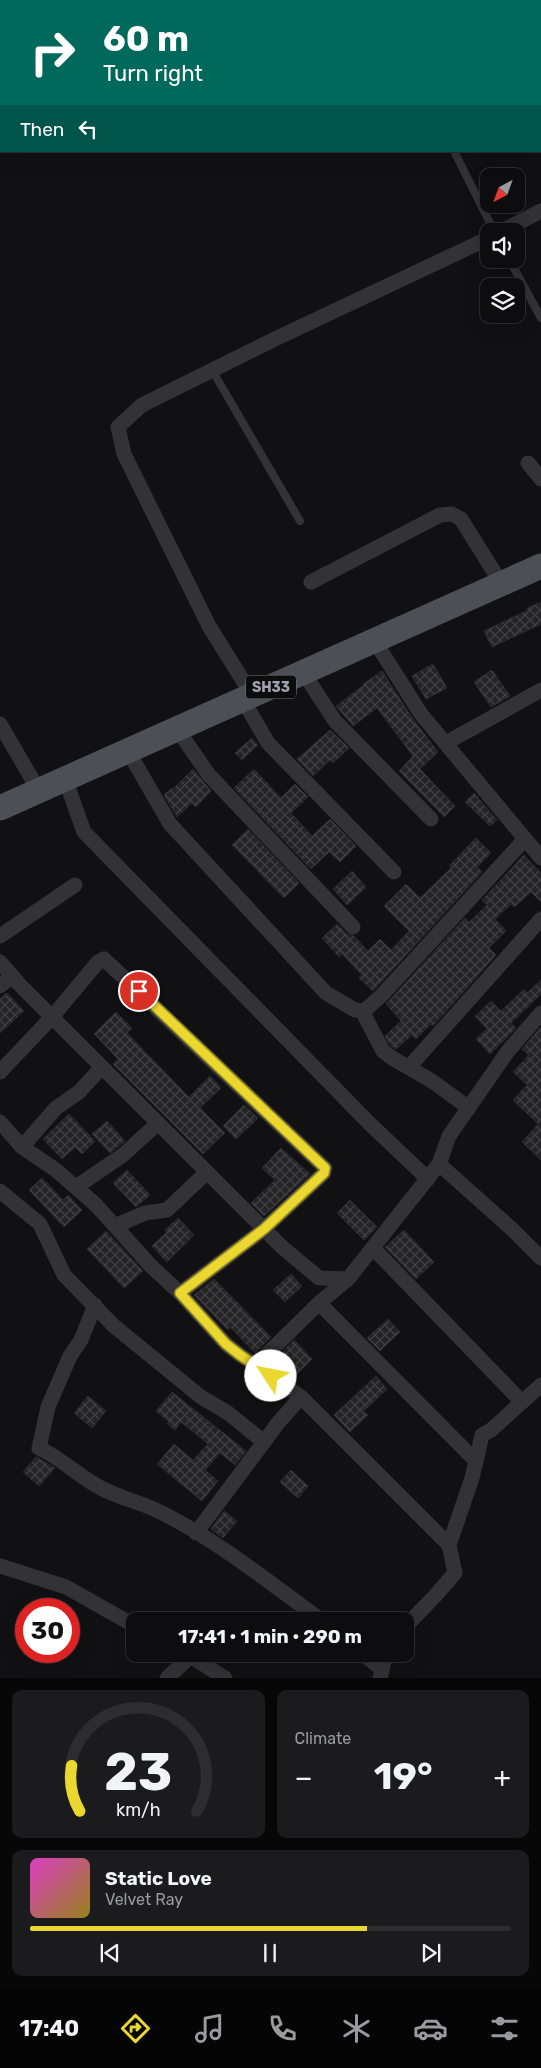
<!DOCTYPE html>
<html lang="en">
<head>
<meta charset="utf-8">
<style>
	:root { --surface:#0d0c0e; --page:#1b1a1c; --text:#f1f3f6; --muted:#9a9b9e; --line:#2d2c2e; --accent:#ead730 }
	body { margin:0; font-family:Rubik,sans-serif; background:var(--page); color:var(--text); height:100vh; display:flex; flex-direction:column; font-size:19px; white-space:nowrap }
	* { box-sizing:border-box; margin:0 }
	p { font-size:16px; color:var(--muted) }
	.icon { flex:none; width:28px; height:28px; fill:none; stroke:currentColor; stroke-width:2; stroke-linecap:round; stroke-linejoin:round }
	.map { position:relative; height:1678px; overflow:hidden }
	.drawer { display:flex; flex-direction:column; gap:12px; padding:12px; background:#070708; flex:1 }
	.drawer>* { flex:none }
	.banner { position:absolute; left:0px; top:0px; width:541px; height:152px; box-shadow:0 5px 20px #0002,0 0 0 1px var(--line); background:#00695c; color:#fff; overflow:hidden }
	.needle { width:32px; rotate:221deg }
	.tools { position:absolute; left:480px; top:168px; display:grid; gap:10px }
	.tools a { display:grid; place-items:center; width:45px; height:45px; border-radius:10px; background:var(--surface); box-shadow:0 5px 20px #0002,0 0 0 1px var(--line); font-size:25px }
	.speed { position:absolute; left:15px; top:1598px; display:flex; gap:10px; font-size:25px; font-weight:700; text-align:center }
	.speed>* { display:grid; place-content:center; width:65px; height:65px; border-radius:50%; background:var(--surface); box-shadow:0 5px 20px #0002,0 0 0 1px var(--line); line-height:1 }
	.speed .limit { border:8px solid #d22; background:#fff; color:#111 }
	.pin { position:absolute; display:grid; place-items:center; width:42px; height:42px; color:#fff; margin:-21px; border:2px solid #fff; border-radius:50%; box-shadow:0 1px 5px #0007 }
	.me { position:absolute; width:55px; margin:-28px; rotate:304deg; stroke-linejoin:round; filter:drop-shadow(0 0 4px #0008) }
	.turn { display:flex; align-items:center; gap:18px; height:105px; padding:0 20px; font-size:22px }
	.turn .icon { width:65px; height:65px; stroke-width:2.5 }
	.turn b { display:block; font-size:35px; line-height:42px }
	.then { display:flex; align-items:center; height:48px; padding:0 20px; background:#0003; gap:10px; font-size:19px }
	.big { font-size:38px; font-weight:700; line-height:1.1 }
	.drawer .widget { flex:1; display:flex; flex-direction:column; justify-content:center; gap:8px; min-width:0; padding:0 18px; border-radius:10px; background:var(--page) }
	.drawer .dial { align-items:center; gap:0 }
	.dial svg { height:130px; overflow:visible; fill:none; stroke:var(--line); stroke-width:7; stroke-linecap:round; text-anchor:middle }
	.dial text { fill:var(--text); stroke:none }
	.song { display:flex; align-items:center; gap:15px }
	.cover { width:60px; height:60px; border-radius:8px; background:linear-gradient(135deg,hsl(310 70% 55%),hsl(50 70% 35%)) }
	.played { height:5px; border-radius:2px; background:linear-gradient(90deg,var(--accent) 70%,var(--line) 70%) }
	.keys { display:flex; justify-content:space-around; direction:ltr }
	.heat { display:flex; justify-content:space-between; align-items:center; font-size:28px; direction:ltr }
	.drawer .tiles { flex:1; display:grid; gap:12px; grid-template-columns:1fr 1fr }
	.widget:last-child { grid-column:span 2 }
	.trip { position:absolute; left:126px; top:1612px; width:288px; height:50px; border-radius:10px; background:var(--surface); box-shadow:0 5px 20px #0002,0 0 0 1px var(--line); font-weight:700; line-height:50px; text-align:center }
	.tab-bar { display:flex; height:80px; justify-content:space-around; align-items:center; background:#050506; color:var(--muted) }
	.tab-bar .icon { width:35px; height:35px }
	.tab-bar .selected { color:var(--accent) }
	.tab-bar b { font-size:22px; color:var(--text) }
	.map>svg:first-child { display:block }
	.building { fill:url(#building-cross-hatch); stroke:#2b2b2e }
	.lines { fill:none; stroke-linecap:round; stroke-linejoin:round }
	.lane { stroke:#323237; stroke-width:8 }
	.street { stroke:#323237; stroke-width:15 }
	.primary { stroke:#4e4e56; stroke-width:25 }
	.route-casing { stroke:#988c1f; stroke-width:12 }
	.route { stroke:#ead730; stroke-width:9 }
	.labels { text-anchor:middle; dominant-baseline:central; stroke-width:5; stroke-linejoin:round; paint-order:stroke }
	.shield { fill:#0c0c0d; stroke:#757680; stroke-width:1 }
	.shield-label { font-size:14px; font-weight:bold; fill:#a2a3b2 }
</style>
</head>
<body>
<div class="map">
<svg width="541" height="1678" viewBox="0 0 541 1678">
	<defs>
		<pattern id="building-cross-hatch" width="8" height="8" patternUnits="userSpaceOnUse" patternTransform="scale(1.25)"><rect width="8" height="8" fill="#242326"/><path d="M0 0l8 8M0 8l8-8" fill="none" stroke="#414043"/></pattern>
	</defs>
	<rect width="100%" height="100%" fill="#111012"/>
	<!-- building -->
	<g class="building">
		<polygon points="541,602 541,624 492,647 484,631 528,610 527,608"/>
		<polygon points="433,664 447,688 426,699 412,676"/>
		<polygon points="492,670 510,696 491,707 474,682"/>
		<polygon points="382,671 413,719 438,752 420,769 455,806 444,817 399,771 413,756 377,708 353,726 336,706 364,685 363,684"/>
		<polygon points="330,730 349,748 333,763 330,760 313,776 297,759"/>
		<polygon points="252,738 258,745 242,760 235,753"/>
		<polygon points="193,769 211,791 196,807 192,803 177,817 164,795 172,788 173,789"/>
		<polygon points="254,769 281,798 295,784 308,797 291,813 312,836 330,819 356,846 340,862 329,852 311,869 234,788"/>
		<polygon points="474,793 497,820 490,826 465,802"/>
		<polygon points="248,829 299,883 284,898 232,845"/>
		<polygon points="476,838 491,853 477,867 482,872 373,991 359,978 362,975 342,954 339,957 322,938 337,924 347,934 354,936 368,951 380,939 391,950 409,931 384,906 406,884 420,898 451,868 449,866"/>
		<polygon points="524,855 541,873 541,902 531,892 514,907 511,904 495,919 506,931 489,948 496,955 433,1026 431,1024 416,1039 412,1035 396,1049 390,1045 385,1036 401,1021 386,1004 464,919 465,918 469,922 487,905 482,900"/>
		<polygon points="352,871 366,887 347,905 333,889"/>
		<polygon points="541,980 541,994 511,1023 516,1028 490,1054 476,1039 487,1029 475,1016 491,1001 501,1011 524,989 527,993"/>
		<polygon points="7,993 24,1011 0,1033 0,999"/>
		<polygon points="116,1012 132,1028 127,1033 189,1097 210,1076 221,1088 200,1108 225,1133 203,1154 113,1064 118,1059 94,1034"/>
		<polygon points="541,1027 541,1160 522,1142 538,1124 513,1100 527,1085 513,1072 529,1055 522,1049"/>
		<polygon points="244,1105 258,1118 236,1139 223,1126"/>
		<polygon points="69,1114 95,1141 82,1154 75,1147 62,1159 43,1139"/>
		<polygon points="107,1121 125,1141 110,1153 92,1134"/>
		<polygon points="281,1148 310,1174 264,1216 251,1203 275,1180 262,1168"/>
		<polygon points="127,1170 150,1195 136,1207 113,1183"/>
		<polygon points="42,1178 63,1200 68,1195 82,1210 64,1227 29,1190"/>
		<polygon points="350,1200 377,1227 364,1240 337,1213"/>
		<polygon points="178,1218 194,1235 167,1262 152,1246 167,1232 165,1230"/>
		<polygon points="404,1230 434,1262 416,1279 385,1247"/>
		<polygon points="106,1231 143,1271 124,1288 87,1249"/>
		<polygon points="291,1274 302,1286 285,1302 273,1290"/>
		<polygon points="214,1279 271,1337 255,1353 230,1327 228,1330 194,1295"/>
		<polygon points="388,1319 400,1332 380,1351 367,1338"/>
		<polygon points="294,1340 312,1359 292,1379 274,1361"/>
		<polygon points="376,1376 387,1389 364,1411 368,1415 350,1432 334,1415"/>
		<polygon points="172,1392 246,1451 235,1465 220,1453 205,1470 218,1481 202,1501 157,1464 174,1444 193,1460 208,1444 181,1422 175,1430 167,1424 169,1422 156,1411"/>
		<polygon points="88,1396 106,1411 92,1428 74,1413"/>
		<polygon points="36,1457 55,1468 39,1486 23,1472"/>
		<polygon points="291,1470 308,1486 298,1498 280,1482"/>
		<polygon points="224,1511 237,1521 223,1538 211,1529"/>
	</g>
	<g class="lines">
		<!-- lane -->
		<g class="lane">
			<polyline points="204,0 204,1"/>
			<polyline points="379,0 380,1"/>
			<polyline points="487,0 488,1"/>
			<polyline points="310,1 313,0"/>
			<polyline points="435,1 438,0"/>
			<polyline points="540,100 541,102"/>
			<polyline points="454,151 494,231"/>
			<polyline points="509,259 541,318"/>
			<polyline points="212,370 300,521"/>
		</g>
		<!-- street -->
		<g class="street">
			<polyline points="502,231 541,211"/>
			<polyline points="528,463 541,479"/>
			<polyline points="311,582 440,515 452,514 461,519 501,583"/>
			<polyline points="374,640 421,714 541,858"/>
			<polyline points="303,672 335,721 431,819"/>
			<polyline points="252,695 209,626 124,454 118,427 142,405 277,338 489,238"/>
			<polyline points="243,700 268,743 394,872"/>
			<polyline points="0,724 39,791"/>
			<polyline points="177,729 209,775 353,927"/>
			<polyline points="446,743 541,690"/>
			<polyline points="128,751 170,824 326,993 355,1010 364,1011 381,996 525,839"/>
			<polyline points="65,779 84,832 369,1123 428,1179"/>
			<polyline points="0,936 75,885"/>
			<polyline points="0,962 19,984 282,1247 319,1278 348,1279 439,1164 449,1136 508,1051 541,1013"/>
			<polyline points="0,986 12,976"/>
			<polyline points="362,1011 383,1051 392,1058 432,1081 469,1108"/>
			<polyline points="409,1067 541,919"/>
			<polyline points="0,1072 52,1017 98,962 104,959 325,1168 324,1173 264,1229 180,1293"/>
			<polyline points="0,1122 22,1147 56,1170 96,1205 150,1265 180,1293 226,1344 240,1355 256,1365"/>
			<polyline points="22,1147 56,1108 79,1092 102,1067"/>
			<polyline points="439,1164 513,1230 541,1258"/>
			<polyline points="76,1187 123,1155 158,1123"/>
			<polyline points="0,1191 40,1224 64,1275 114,1326 201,1397 228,1413 264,1442"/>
			<polyline points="115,1226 145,1213 167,1210 207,1172"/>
			<polyline points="373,1248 522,1402"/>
			<polyline points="319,1303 476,1461"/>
			<path d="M95,1305L81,1340L70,1356L48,1407L39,1448C63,1459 80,1478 103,1489C120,1498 139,1502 156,1510C216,1539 269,1582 322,1621"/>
			<polyline points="301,1397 449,1545"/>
			<polyline points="196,1533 278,1423 301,1397 256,1365 319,1303 348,1279"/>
			<polyline points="0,1566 66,1587 135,1626"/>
			<polyline points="405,1627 434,1597 455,1573 449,1545 472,1478 482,1435 491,1430 541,1385"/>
			<polyline points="187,1654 225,1678"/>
			<polyline points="363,1654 382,1669"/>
			<polyline points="167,1678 191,1656"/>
			<polyline points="380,1678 386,1654"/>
		</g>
		<!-- primary -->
		<polyline class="primary" points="0,808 541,566"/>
	</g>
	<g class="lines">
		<!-- route casing -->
		<g class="route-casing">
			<polyline id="route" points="139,991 325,1168 324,1173 264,1229 180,1293 226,1344 240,1355 271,1376"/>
		</g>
		<!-- route -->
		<use href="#route" class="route"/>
	</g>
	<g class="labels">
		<!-- shield labels -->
		<rect class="shield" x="246" y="675.5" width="50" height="23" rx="4"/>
		<g class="shield-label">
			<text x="271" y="687">SH33</text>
		</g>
	</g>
</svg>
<div class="tools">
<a><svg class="needle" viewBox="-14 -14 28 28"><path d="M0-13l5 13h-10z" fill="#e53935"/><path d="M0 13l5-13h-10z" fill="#9a9b9e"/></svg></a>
<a><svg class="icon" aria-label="sound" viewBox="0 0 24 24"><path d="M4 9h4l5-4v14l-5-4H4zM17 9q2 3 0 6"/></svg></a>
<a><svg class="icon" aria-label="layers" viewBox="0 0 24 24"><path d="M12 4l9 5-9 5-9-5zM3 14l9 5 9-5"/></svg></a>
</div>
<div class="speed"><div class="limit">30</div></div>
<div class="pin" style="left:139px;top:991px;background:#d93025"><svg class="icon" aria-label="arrive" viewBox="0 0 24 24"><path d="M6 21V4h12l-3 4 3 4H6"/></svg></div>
<svg class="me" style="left:271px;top:1376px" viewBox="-20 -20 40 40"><circle r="19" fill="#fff"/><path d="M0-13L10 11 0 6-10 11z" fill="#ead730"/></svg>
<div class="trip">17:41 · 1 min · 290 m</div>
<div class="banner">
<div class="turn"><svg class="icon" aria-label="right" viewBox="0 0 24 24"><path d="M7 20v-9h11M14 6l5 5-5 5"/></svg><div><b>60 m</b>Turn right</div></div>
<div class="then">Then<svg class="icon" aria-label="left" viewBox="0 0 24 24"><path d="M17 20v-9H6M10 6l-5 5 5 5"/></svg></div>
</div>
</div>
<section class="drawer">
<div class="tiles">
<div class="widget dial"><svg viewBox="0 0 100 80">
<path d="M14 69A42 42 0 1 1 86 69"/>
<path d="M14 69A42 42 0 0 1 9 41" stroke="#ead730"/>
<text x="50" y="56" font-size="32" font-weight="700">23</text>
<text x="50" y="72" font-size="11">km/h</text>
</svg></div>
<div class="widget"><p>Climate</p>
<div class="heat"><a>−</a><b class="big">19°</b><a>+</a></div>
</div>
<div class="widget">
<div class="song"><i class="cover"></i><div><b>Static Love</b><p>Velvet Ray</p></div></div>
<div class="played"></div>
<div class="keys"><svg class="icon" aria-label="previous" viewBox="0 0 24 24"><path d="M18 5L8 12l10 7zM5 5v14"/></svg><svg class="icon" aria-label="pause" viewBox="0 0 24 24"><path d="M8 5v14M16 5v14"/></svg><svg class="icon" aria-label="next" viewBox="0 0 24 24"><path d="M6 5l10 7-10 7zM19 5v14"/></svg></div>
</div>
</div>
</section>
<nav class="tab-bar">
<b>17:40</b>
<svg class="icon selected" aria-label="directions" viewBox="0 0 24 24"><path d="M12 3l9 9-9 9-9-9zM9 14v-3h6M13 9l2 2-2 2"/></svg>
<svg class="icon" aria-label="music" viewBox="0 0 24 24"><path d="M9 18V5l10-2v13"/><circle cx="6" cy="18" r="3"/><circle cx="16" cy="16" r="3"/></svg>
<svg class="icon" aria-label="phone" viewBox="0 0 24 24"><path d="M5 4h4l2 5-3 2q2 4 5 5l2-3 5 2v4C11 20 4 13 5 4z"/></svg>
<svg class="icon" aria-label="climate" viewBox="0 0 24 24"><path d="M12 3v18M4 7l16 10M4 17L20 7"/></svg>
<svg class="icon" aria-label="car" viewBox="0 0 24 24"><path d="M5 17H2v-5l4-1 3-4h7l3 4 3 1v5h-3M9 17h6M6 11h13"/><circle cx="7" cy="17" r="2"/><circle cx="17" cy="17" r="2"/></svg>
<svg class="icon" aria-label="filters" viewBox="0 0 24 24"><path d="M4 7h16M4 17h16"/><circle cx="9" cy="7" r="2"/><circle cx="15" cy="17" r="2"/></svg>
</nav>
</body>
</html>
